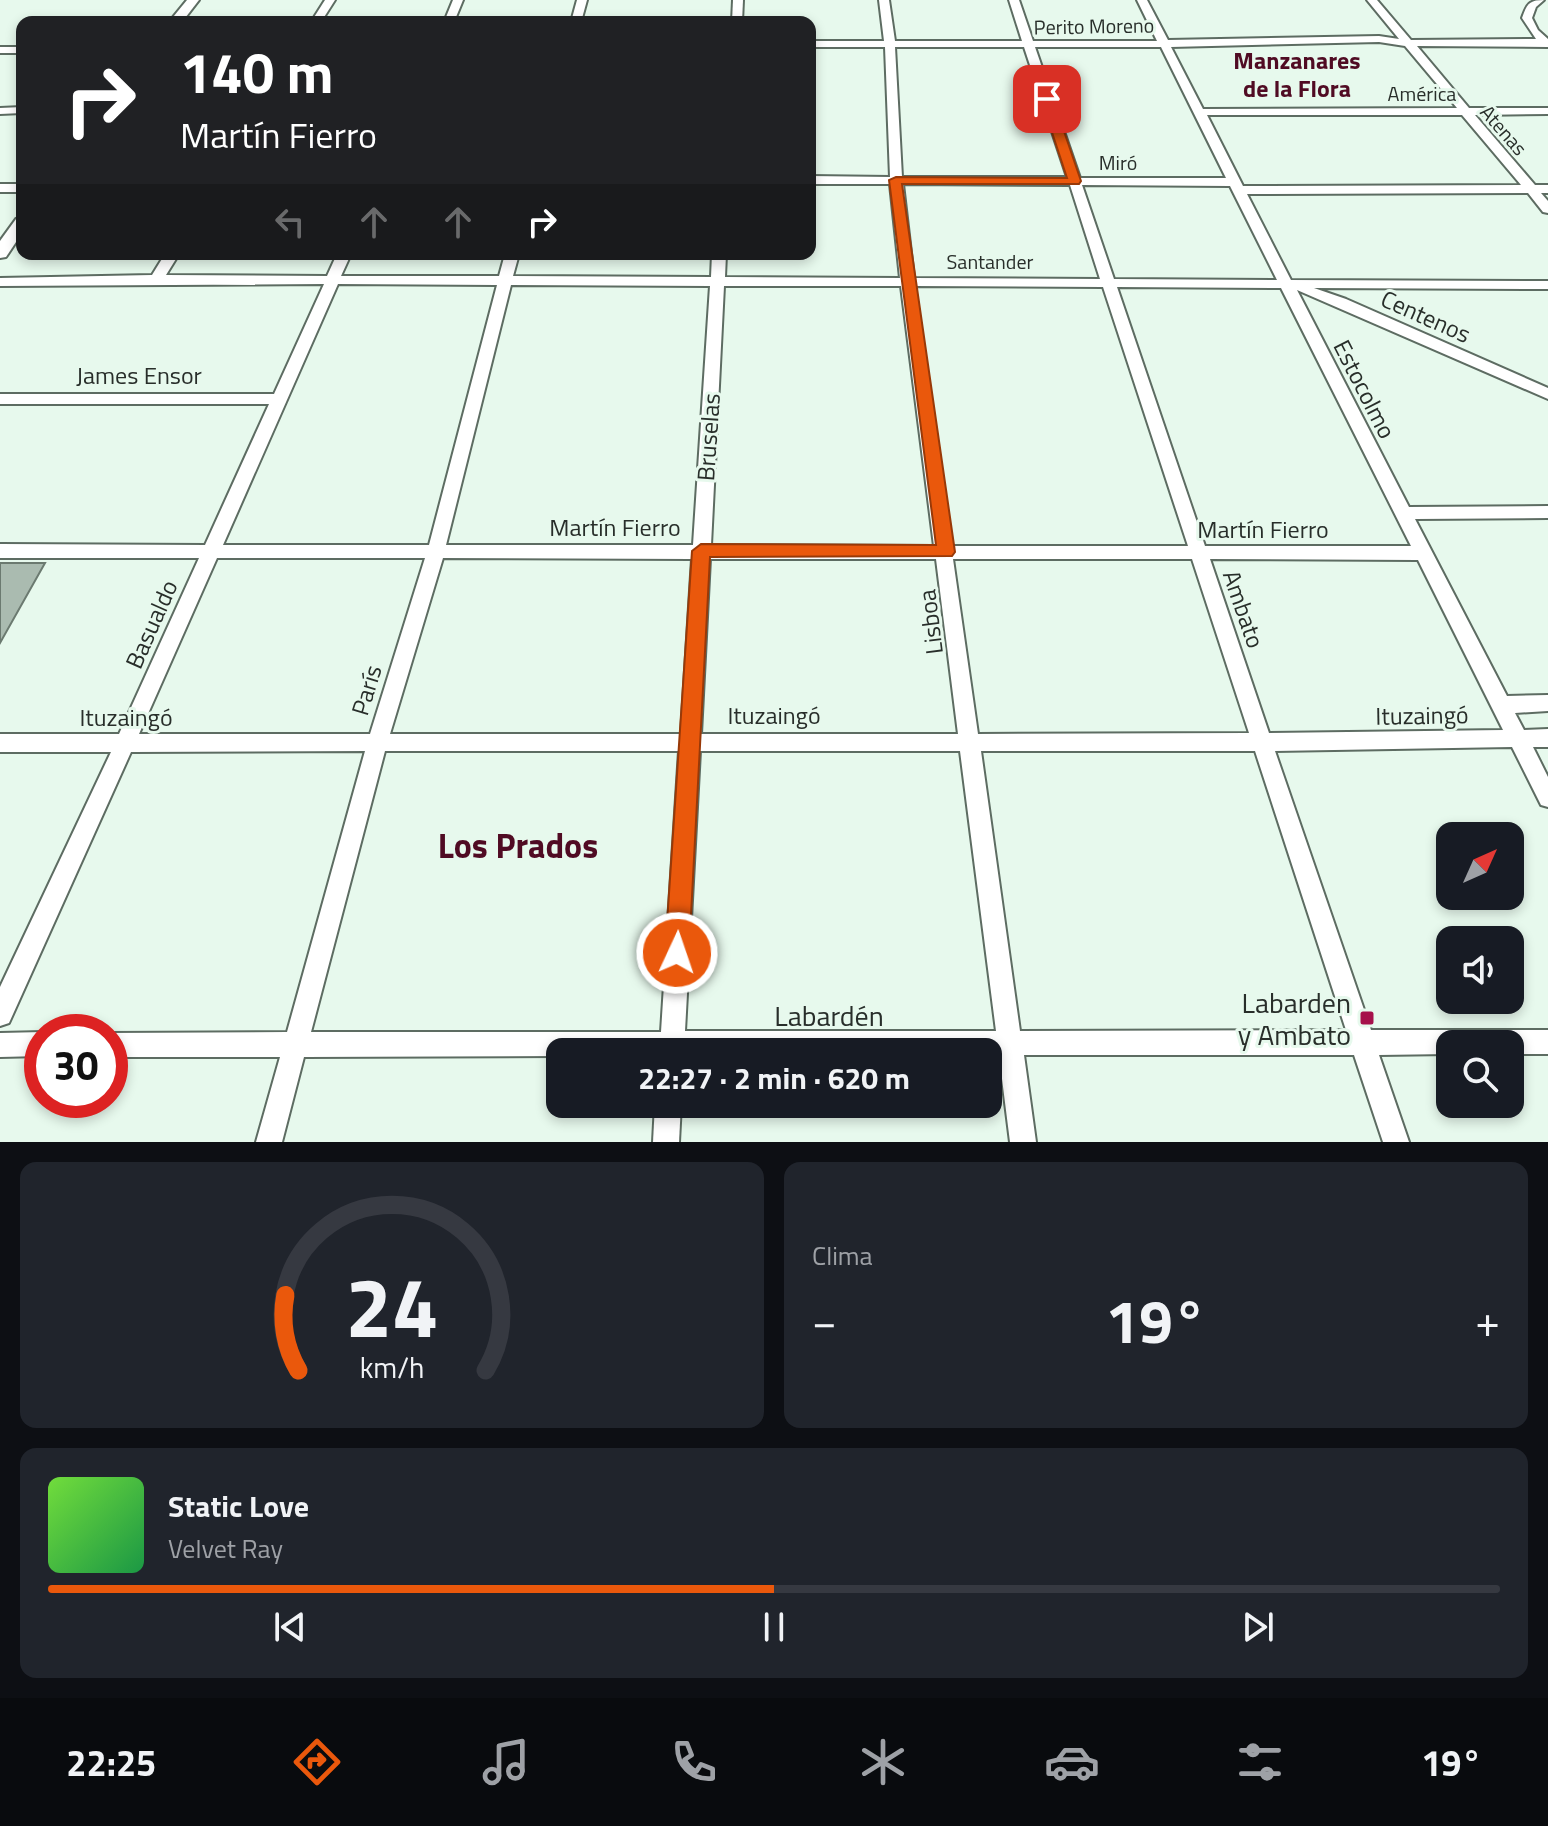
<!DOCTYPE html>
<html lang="es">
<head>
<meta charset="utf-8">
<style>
	:root { --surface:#171b24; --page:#20242c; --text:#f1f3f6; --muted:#9ea1a6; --line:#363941; --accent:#ea580c }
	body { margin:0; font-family:"Titillium Web",sans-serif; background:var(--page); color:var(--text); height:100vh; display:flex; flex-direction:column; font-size:30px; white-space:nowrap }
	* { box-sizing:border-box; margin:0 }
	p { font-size:26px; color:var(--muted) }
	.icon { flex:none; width:44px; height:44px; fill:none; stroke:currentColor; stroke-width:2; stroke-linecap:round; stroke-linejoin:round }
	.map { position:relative; height:1142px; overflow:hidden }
	.drawer { display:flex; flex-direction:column; gap:20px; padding:20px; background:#0d0f14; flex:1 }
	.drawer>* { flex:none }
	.top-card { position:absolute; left:16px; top:16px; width:800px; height:244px; border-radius:16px; box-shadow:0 4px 12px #0003; background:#202124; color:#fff; overflow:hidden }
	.needle { width:52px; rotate:45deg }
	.buttons { position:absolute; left:1436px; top:822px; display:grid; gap:16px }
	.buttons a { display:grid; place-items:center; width:88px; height:88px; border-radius:16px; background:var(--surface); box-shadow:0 4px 12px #0003; font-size:40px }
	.speed { position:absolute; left:24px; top:1014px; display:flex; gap:16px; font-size:40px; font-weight:700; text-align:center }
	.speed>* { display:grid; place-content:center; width:104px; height:104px; border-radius:50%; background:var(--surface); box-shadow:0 4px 12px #0003; line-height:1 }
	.speed .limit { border:12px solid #d22; background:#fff; color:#111 }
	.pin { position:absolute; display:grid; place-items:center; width:68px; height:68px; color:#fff; margin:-34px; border-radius:16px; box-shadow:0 4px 12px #0006 }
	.me { position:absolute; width:88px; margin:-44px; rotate:3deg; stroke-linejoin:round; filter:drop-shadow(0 0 6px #0008) }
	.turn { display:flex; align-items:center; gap:28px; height:168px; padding:0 32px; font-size:36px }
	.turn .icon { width:104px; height:104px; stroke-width:2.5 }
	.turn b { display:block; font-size:56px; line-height:68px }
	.lanes { display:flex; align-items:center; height:76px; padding:0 32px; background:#0003; justify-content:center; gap:40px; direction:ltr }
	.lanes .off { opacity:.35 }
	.big { font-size:60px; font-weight:700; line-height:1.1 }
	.drawer .card { flex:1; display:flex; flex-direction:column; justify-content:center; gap:12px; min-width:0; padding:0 28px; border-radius:16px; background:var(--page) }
	.drawer .dial { align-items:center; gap:0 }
	.dial svg { height:208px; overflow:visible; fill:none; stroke:var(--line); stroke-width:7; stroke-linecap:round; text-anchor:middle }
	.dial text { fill:var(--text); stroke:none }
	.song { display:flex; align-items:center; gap:24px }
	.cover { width:96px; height:96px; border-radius:12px; background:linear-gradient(135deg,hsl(100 70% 55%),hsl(140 70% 35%)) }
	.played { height:8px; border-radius:4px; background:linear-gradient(90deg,var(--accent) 50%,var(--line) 50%) }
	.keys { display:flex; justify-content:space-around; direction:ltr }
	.heat { display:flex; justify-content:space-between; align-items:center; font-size:44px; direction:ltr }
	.drawer .tiles { flex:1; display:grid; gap:20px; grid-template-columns:1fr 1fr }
	.card:last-child { grid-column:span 2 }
	.trip { position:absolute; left:546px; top:1038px; width:456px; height:80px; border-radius:16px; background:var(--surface); box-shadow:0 4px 12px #0003; font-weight:700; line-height:80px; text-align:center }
	.tabs { display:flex; height:128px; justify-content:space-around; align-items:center; background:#090b0e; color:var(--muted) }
	.tabs .icon { width:56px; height:56px }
	.tabs .current { color:var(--accent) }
	.tabs b { font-size:36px; color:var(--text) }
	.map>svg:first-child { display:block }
	.building { fill:#aabbb0; stroke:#6b7a70; stroke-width:2 }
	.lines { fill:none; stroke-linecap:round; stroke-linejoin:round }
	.minor-casing { stroke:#5d6c62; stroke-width:4 }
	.tertiary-casing { stroke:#5d6c62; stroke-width:4 }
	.minor { fill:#fff; fill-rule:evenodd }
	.tertiary { fill:#fff; fill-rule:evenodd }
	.route { fill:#ea580c; stroke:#983908; stroke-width:2 }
	.poi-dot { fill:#a6114b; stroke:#e7f9ed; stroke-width:3 }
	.labels { text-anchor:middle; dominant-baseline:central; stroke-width:6; stroke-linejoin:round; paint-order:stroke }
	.far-street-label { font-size:20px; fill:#282e2a; stroke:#e7f9ed }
	.far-quarter-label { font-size:24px; font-weight:bold; fill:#500b23; stroke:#e7f9ed }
	.street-label { font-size:24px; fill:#282e2a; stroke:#e7f9ed }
	.near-poi-label { font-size:28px; fill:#282e2a; stroke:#e7f9ed; text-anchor:end }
	.near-street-label { font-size:28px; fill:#282e2a; stroke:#e7f9ed }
	.near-quarter-label { font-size:34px; font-weight:bold; fill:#500b23; stroke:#e7f9ed }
</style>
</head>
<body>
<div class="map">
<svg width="1548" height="1142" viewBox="0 0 1548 1142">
	<rect width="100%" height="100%" fill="#e7f9ed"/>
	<!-- building -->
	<polygon class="building" points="0,563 45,563 0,643"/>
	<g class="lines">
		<!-- minor casing -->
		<g class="minor-casing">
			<g id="minor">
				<polygon points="325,0 335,0 321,22 311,22"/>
				<polygon points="453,0 463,0 454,22 444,22"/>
				<polygon points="577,0 587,0 581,22 571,22"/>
				<polygon points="733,0 743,0 742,22 732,22"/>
				<path d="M879,0H889L895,41H1022L1009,0H1019L1033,41H1157L1137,0H1147L1168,40L1379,36L1399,39L1367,0H1377L1411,40L1536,39L1522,18C1527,4 1529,0 1544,0L1536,7L1532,18L1538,30L1548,39V47L1417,46L1469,108H1548V114L1475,115L1535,185H1548V193H1541L1548,201V213L1543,212L1528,193L1247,194L1291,280L1548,281V289L1314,288L1346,299L1548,388V399L1297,290L1409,507L1548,506V518L1415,519L1507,696L1548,695V711L1515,713L1524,730L1548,729V747H1533L1548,777V807L1541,805L1512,747L1275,751L1371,1030H1548V1054H1510V1044H1450V1054L1379,1055L1409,1142H1383L1354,1055H1024L1036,1142H1010L999,1055H988V1052H560V1056L304,1057L282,1142H256L280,1057H110V1033L287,1032L365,751L131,752L9,1023L0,1026V987L111,752H0V734H119L199,558H0V544L205,545L269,404H0V394H274L324,284L0,286V278L152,275L165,254H179L166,275L327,276L337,254H351L341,276H499L505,254H519L513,276L711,277L712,254H726L725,277L900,278L890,184H810V176L890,177L885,47H810V41H884ZM1379,42L1405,46L1457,108L1203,109L1171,47ZM895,47H1024L1067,177H902ZM1035,47H1161L1226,178H1080ZM1207,115H1462L1521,185L1243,186ZM903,184L1070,185L1100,279L914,278ZM1082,185L1230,186L1277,280L1114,279ZM338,284L497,285L429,545H223ZM511,285L710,286L693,545H446ZM724,286H901L934,546L711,545ZM915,286L1103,287L1188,546H951ZM1117,287L1281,288L1411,546H1205ZM217,558H425L370,734H139ZM443,558L692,559L681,734H390ZM710,559H936L958,734H701ZM953,559H1192L1249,733L978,734ZM1210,559L1418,560L1503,730L1269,733ZM385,751H679L661,1032H311ZM700,751H960L996,1031H685ZM981,751H1255L1346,1030L1020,1031Z"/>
				<rect x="0" y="47" width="22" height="6"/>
				<polygon points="22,107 22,113 0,114 0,108"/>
				<rect x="0" y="184" width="22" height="8"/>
				<polygon points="43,1032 42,1056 0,1057 0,1033"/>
				<polygon points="655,1104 681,1104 679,1142 653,1142"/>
			</g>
		</g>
		<!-- tertiary casing -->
		<g class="tertiary-casing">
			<g id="tertiary">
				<polygon points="187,0 199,0 182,22 169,22"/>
				<polygon points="22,217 22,233 6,257 0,258 0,241 16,219"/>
			</g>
		</g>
		<!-- minor -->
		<use href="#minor" class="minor"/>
		<!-- tertiary -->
		<use href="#tertiary" class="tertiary"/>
	</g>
	<!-- route -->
	<polygon class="route" points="1047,96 1053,99 1081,181 1079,184 902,184 955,552 952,556 710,557 689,953 685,961 677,965 669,961 665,953 692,551 701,544 936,545 889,180 896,177 1067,178 1041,99"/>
	<!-- markers -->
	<rect class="poi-dot" x="1359" y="1010" width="16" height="16" rx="4"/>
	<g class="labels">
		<!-- far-street labels -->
		<g class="far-street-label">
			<text transform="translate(1094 26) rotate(-1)">Perito Moreno</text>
			<text x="1422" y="93">América</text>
			<text transform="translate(1504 130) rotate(49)">Atenas</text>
			<text x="1118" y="162">Miró</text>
			<text x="990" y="261">Santander</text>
		</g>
		<!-- far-quarter labels -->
		<g class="far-quarter-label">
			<text x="1297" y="60">Manzanares<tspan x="1297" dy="28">de la Flora</tspan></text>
		</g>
		<!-- street labels -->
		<g class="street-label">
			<text transform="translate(1426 316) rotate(24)">Centenos</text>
			<text x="139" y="375">James Ensor</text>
			<text transform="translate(1365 389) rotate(63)">Estocolmo</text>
			<text transform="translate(708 437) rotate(-86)">Bruselas</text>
			<text x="615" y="527">Martín Fierro</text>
			<text x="1263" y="529">Martín Fierro</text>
			<text transform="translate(1244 609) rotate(71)">Ambato</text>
			<text transform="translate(930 622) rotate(-97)">Lisboa</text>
			<text transform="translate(151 624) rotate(-66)">Basualdo</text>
			<text transform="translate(366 690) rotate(-73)">París</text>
			<text x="774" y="715">Ituzaingó</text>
			<text transform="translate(1422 715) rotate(-1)">Ituzaingó</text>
			<text x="126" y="717">Ituzaingó</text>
		</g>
		<!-- near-poi labels -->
		<g class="near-poi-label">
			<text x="1351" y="1002">Labarden<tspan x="1351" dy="32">y Ambato</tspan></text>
		</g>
		<!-- near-street labels -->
		<g class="near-street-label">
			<text x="829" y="1015">Labardén</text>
		</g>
		<!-- near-quarter labels -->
		<g class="near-quarter-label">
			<text x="518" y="845">Los Prados</text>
		</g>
	</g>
</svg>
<div class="buttons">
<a><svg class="needle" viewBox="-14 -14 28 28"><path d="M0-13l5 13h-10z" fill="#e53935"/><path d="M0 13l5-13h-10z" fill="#9ea1a6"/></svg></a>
<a><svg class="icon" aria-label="sound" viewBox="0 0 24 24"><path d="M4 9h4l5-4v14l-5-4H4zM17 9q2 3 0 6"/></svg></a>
<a><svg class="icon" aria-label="search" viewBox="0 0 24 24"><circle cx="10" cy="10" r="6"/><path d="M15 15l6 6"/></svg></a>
</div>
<div class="speed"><div class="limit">30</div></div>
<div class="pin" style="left:1047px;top:99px;background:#d93025"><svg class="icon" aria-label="arrive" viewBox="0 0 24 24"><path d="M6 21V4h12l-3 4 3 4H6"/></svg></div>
<svg class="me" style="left:677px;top:953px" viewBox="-20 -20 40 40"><circle r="17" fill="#ea580c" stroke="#fff" stroke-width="3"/><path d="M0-11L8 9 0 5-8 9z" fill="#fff"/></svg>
<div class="trip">22:27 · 2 min · 620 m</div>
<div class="top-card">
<div class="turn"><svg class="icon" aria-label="right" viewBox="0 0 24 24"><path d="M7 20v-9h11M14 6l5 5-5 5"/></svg><div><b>140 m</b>Martín Fierro</div></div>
<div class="lanes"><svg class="icon off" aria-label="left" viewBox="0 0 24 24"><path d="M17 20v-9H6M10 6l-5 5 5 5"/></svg><svg class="icon off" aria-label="ahead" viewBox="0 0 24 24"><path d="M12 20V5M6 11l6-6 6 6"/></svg><svg class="icon off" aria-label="ahead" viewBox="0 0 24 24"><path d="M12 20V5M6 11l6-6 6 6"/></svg><svg class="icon" aria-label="right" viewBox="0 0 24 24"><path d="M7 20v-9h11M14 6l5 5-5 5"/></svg></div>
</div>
</div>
<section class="drawer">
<div class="tiles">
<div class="card dial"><svg viewBox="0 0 100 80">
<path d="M14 69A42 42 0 1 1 86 69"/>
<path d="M14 69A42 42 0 0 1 9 40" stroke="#ea580c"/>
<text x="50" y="56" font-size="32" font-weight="700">24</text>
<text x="50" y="72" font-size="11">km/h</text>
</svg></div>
<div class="card"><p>Clima</p>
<div class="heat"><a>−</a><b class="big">19°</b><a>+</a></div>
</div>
<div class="card">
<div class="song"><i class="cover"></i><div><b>Static Love</b><p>Velvet Ray</p></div></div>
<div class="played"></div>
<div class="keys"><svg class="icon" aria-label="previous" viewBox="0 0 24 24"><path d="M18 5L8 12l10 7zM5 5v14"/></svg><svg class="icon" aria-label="pause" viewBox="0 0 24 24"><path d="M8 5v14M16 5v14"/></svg><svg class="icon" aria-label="next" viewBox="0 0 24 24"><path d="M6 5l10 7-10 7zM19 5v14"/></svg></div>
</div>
</div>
</section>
<nav class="tabs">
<b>22:25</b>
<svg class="icon current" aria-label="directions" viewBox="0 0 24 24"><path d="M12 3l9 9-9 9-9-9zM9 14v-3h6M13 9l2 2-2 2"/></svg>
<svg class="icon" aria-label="music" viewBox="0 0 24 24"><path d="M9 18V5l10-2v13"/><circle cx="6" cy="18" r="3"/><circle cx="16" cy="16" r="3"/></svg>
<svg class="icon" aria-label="phone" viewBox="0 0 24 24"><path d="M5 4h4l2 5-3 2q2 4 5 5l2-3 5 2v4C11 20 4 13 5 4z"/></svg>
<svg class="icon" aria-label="climate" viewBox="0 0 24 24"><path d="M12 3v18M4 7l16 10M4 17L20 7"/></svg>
<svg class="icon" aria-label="car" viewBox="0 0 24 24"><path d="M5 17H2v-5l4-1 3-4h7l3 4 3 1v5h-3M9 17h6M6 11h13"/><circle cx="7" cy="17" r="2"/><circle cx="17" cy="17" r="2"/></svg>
<svg class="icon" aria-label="filters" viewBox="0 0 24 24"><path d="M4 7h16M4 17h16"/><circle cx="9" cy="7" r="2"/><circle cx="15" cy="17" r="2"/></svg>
<b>19°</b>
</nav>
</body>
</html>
